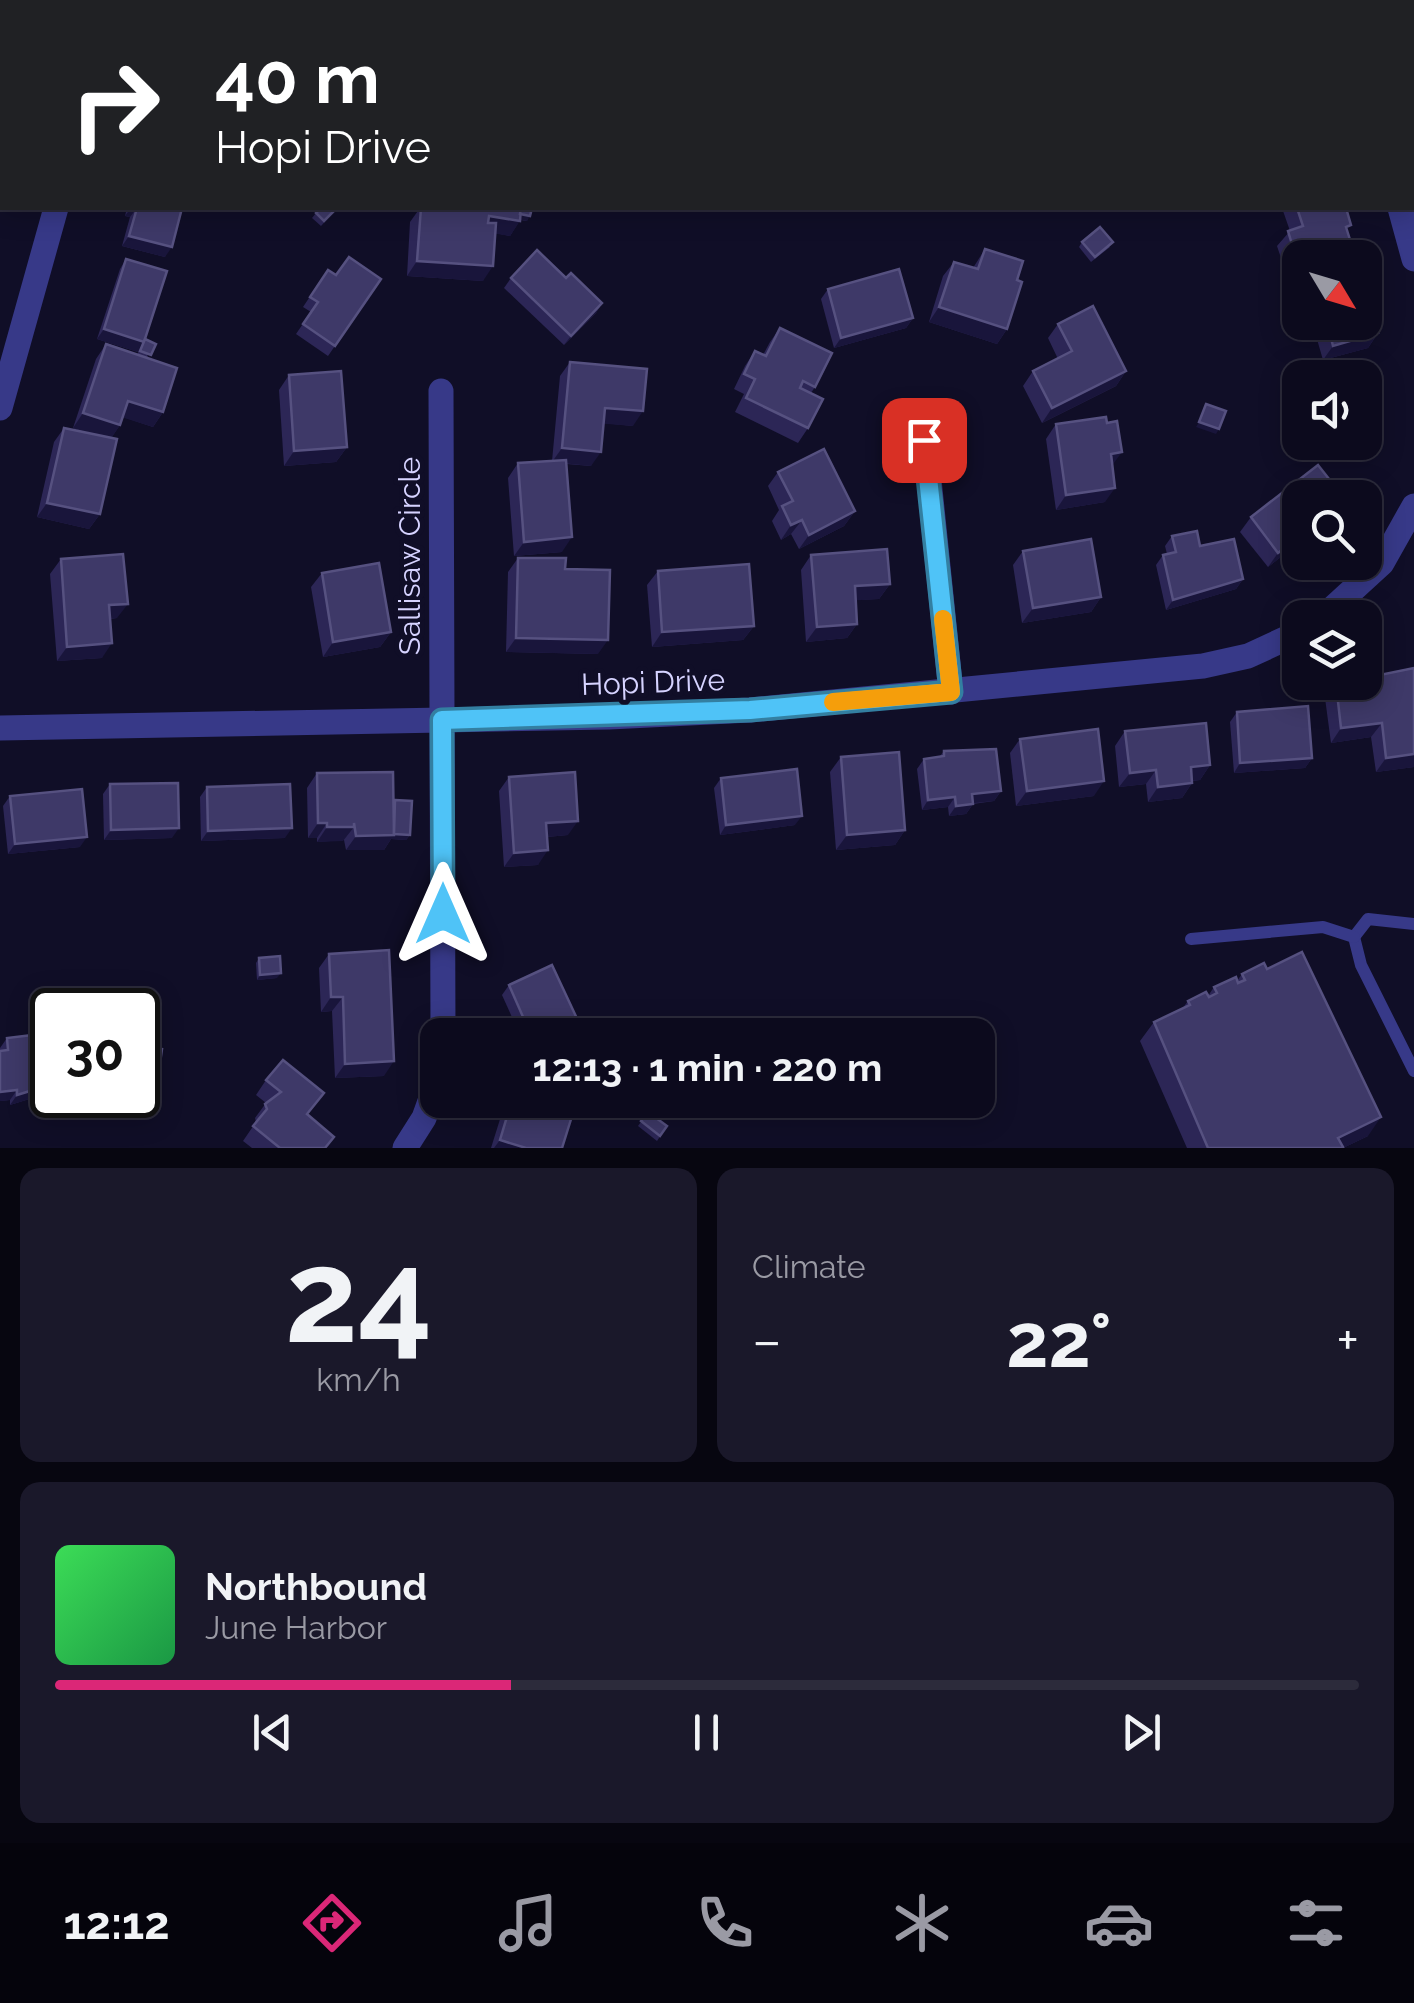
<!DOCTYPE html>
<html lang="en">
<head>
<meta charset="utf-8">
<style>
	:root { --surface:#0c0a1d; --page:#1a182a; --text:#f1f3f6; --muted:#9a9aa4; --line:#2c2b3b; --accent:#db2777 }
	body { margin:0; font-family:Raleway,sans-serif; background:var(--page); color:var(--text); height:100vh; display:flex; flex-direction:column; font-size:38px; white-space:nowrap }
	* { box-sizing:border-box; margin:0 }
	p { font-size:32px; color:var(--muted) }
	.icon { flex:none; width:55px; height:55px; fill:none; stroke:currentColor; stroke-width:2; stroke-linecap:round; stroke-linejoin:round }
	.map { position:relative; height:1148px; overflow:hidden }
	.panel { display:flex; flex-direction:column; gap:20px; padding:20px; background:#070610; flex:1 }
	.panel>* { flex:none }
	.hud { position:absolute; left:0px; top:0px; width:1415px; height:210px; box-shadow:0 5px 25px #0003,0 0 0 2px var(--line); background:#202124; color:#fff; overflow:hidden }
	.needle { width:65px; rotate:128deg }
	.tools { position:absolute; left:1282px; top:240px; display:grid; gap:20px }
	.tools a { display:grid; place-items:center; width:100px; height:100px; border-radius:20px; background:var(--surface); box-shadow:0 5px 25px #0003,0 0 0 2px var(--line); font-size:50px }
	.speed { position:absolute; left:30px; top:988px; display:flex; gap:20px; font-size:50px; font-weight:700; text-align:center }
	.speed>* { display:grid; place-content:center; width:130px; height:130px; border-radius:50%; background:var(--surface); box-shadow:0 5px 25px #0003,0 0 0 2px var(--line); line-height:1 }
	.speed .limit { border:5px solid #111; border-radius:15px; background:#fff; color:#111 }
	.pin { position:absolute; display:grid; place-items:center; width:85px; height:85px; color:#fff; margin:-42px; border-radius:20px; box-shadow:0 5px 15px #0006 }
	.me { position:absolute; width:110px; margin:-55px; rotate:0deg; stroke-linejoin:round; filter:drop-shadow(0 0 8px #0008) }
	.turn { display:flex; align-items:center; gap:35px; height:210px; padding:0 50px; font-size:45px }
	.turn .icon { width:130px; height:130px; stroke-width:2.5 }
	.turn b { display:block; font-size:70px; line-height:85px }
	.big { font-size:75px; font-weight:700; line-height:1.1 }
	.panel .card { flex:1; display:flex; flex-direction:column; justify-content:center; gap:15px; min-width:0; padding:0 35px; border-radius:20px; background:var(--page) }
	.panel .dial { align-items:center; gap:0 }
	.dial b { font-size:130px; line-height:1 }
	.song { display:flex; align-items:center; gap:30px }
	.cover { width:120px; height:120px; border-radius:15px; background:linear-gradient(135deg,hsl(130 70% 55%),hsl(140 70% 35%)) }
	.played { height:10px; border-radius:5px; background:linear-gradient(90deg,var(--accent) 35%,var(--line) 35%) }
	.keys { display:flex; justify-content:space-around; direction:ltr }
	.heat { display:flex; justify-content:space-between; align-items:center; font-size:55px; direction:ltr }
	.panel .tiles { flex:1; display:grid; gap:20px; grid-template-columns:1fr 1fr }
	.card:last-child { grid-column:span 2 }
	.trip { position:absolute; left:420px; top:1018px; width:575px; height:100px; border-radius:20px; background:var(--surface); box-shadow:0 5px 25px #0003,0 0 0 2px var(--line); font-weight:700; line-height:100px; text-align:center }
	.menu { display:flex; height:160px; justify-content:space-around; align-items:center; background:#05040c; color:var(--muted) }
	.menu .icon { width:70px; height:70px }
	.menu .on { color:var(--accent) }
	.menu b { font-size:45px; color:var(--text) }
	.map>svg:first-child { display:block }
	.lines { fill:none; stroke-linecap:round; stroke-linejoin:round }
	.service { stroke:#373988; stroke-width:12 }
	.minor { stroke:#373988; stroke-width:25 }
	.wall { fill:#2c2656 }
	.shaded-wall { fill:#19153b }
	.building { fill:#3e3968; stroke:#565180; stroke-width:2.5 }
	.route-casing { stroke:#337fa1; stroke-width:25 }
	.route { stroke:#4fc3f7; stroke-width:18 }
	.slow { stroke:#f59e0b; stroke-width:18 }
	.labels { text-anchor:middle; dominant-baseline:central; stroke-width:10; stroke-linejoin:round; paint-order:stroke }
	.street-label { font-size:30px; fill:#d6d3ff; stroke:#100e27 }
</style>
</head>
<body>
<div class="map">
<svg width="1414" height="1148" viewBox="0 0 1414 1148">
	<rect width="100%" height="100%" fill="#100e27"/>
	<g class="lines">
		<!-- service -->
		<g class="service">
			<polyline points="1354,937 1361,965 1414,1071"/>
			<polyline points="1354,937 1368,919 1414,924"/>
			<polyline points="1191,939 1323,927 1354,937"/>
		</g>
		<!-- minor -->
		<g class="minor">
			<polyline points="596,0 630,2"/>
			<polyline points="1343,0 1344,2"/>
			<polyline points="91,2 91,0"/>
			<polyline points="1180,2 1189,0"/>
			<polyline points="1400,208 1414,259"/>
			<polyline points="441,391 443,1035"/>
			<polyline points="0,408 56,208"/>
			<polyline points="925,441 951,692"/>
			<polyline points="1322,618 1382,563 1414,506"/>
			<polyline points="0,728 609,717 750,710 1203,666 1248,656 1300,632"/>
			<polyline points="405,1148 424,1118 438,1079"/>
		</g>
	</g>
	<!-- wall -->
	<g class="wall">
		<polygon points="127,208 182,208 165,257 122,246 130,217 125,216"/>
		<polygon points="420,208 458,209 458,208 532,208 527,221 520,220 510,236 495,233 483,281 407,276 410,222"/>
		<polygon points="1282,208 1346,208 1300,258 1300,272 1287,276 1277,246 1290,231"/>
		<polygon points="316,213 333,213 321,226 312,218"/>
		<polygon points="1082,242 1110,247 1091,262 1079,247"/>
		<polygon points="985,249 1017,280 1007,329 997,344 929,322 943,276 954,262 973,268"/>
		<polygon points="126,259 148,358 163,412 153,427 123,417 120,425 111,438 100,514 89,529 37,517 54,442 64,428 91,434 73,428 96,359 106,344 137,355 140,348 138,352 97,339 120,269"/>
		<polygon points="1365,260 1377,303 1372,310 1378,333 1368,348 1323,360 1312,322 1365,322"/>
		<polygon points="336,275 381,279 328,356 296,334 311,312 303,307 321,280"/>
		<polygon points="511,278 566,278 602,303 596,313 564,345 504,288"/>
		<polygon points="828,289 913,318 906,328 834,348 821,299"/>
		<polygon points="1058,324 1126,371 1116,386 1042,423 1023,386 1033,371 1058,359 1048,338"/>
		<polygon points="780,328 815,387 811,393 808,428 798,443 735,412 744,394 734,389 745,366 755,351 763,355 770,342"/>
		<polygon points="570,362 633,426 603,423 591,466 567,464 562,552 514,556 508,478 518,463 552,461 560,376"/>
		<polygon points="289,375 347,447 336,462 284,466 279,390"/>
		<polygon points="1107,423 1112,466 1105,502 1056,510 1046,439 1056,424"/>
		<polygon points="778,472 855,511 844,526 799,549 791,534 781,540 772,521 779,510 768,486"/>
		<polygon points="1251,517 1300,542 1268,567 1240,532"/>
		<polygon points="1172,536 1243,579 1236,589 1166,610 1156,565 1163,555 1167,554 1165,546"/>
		<polygon points="1023,551 1101,597 1091,612 1022,623 1013,565"/>
		<polygon points="811,555 890,584 879,599 856,600 857,624 847,638 806,642 801,570"/>
		<polygon points="518,558 565,569 598,654 506,652 508,572"/>
		<polygon points="61,559 117,618 110,619 102,658 57,661 50,574"/>
		<polygon points="658,571 754,626 743,640 652,647 647,585"/>
		<polygon points="322,573 391,632 380,647 323,657 311,587"/>
		<polygon points="1365,682 1414,767 1376,772 1371,737 1331,743 1325,698 1336,684"/>
		<polygon points="1237,712 1312,758 1305,768 1234,773 1230,722"/>
		<polygon points="1125,731 1210,765 1200,780 1192,781 1192,783 1182,798 1148,802 1146,784 1119,787 1115,746"/>
		<polygon points="1020,739 1094,796 1016,806 1010,753"/>
		<polygon points="944,751 1001,791 994,801 973,804 966,814 949,816 948,807 922,810 917,769 924,759 940,756"/>
		<polygon points="841,757 905,830 895,845 836,850 830,772"/>
		<polygon points="317,773 393,802 395,800 410,835 406,840 391,839 384,850 346,850 344,840 317,842 317,838 308,838 307,788"/>
		<polygon points="509,777 568,835 547,837 538,865 504,867 499,791"/>
		<polygon points="721,778 795,825 720,835 714,788"/>
		<polygon points="110,784 172,838 104,840 103,794"/>
		<polygon points="207,787 285,838 201,841 200,797"/>
		<polygon points="10,796 80,847 8,854 3,806"/>
		<polygon points="329,954 384,1076 335,1078 332,1011 321,1012 319,968"/>
		<polygon points="259,958 277,978 257,980 256,963"/>
		<polygon points="1242,974 1368,1136 1343,1148 1187,1148 1140,1041 1154,1022 1182,1009 1188,1001 1208,996 1214,987 1237,981"/>
		<polygon points="509,985 573,1035 520,1035 502,995"/>
		<polygon points="7,1038 39,1096 10,1105 10,1100 0,1101 0,1048"/>
		<polygon points="266,1080 308,1115 326,1148 252,1148 243,1141 256,1122 255,1118 266,1103 256,1095"/>
		<polygon points="506,1100 577,1100 562,1148 491,1148"/>
		<polygon points="648,1112 667,1126 657,1141 638,1126"/>
	</g>
	<!-- shaded-wall -->
	<g class="shaded-wall">
		<polygon points="131,208 137,208 130,217 125,216"/>
		<polygon points="517,213 530,216 527,221 514,218"/>
		<polygon points="489,216 520,221 510,236 479,231"/>
		<polygon points="129,236 172,247 165,257 122,246"/>
		<polygon points="1351,243 1342,258 1308,258"/>
		<polygon points="1300,260 1300,272 1287,276 1297,261"/>
		<polygon points="417,261 493,266 483,281 407,276"/>
		<polygon points="602,303 596,313 564,345 571,336"/>
		<polygon points="939,307 1007,329 997,344 929,322"/>
		<polygon points="913,318 906,328 834,348 841,338"/>
		<polygon points="104,329 144,342 138,352 97,339"/>
		<polygon points="1378,333 1368,348 1323,360 1333,346"/>
		<polygon points="1126,371 1116,386 1042,423 1052,408"/>
		<polygon points="128,401 163,412 153,427 118,416"/>
		<polygon points="605,408 643,411 633,426 595,423"/>
		<polygon points="83,413 120,425 110,440 73,428"/>
		<polygon points="1199,422 1219,429 1216,434 1196,427"/>
		<polygon points="347,447 336,462 284,466 294,451"/>
		<polygon points="562,448 601,452 591,466 552,462"/>
		<polygon points="1122,452 1111,467 1111,454"/>
		<polygon points="1115,488 1105,502 1056,510 1066,495"/>
		<polygon points="47,503 100,514 89,529 37,517"/>
		<polygon points="855,511 844,526 799,549 809,535"/>
		<polygon points="802,520 791,534 781,540 791,525"/>
		<polygon points="1300,536 1300,542 1268,567 1278,553"/>
		<polygon points="572,537 562,552 514,556 524,542"/>
		<polygon points="1243,579 1236,589 1166,610 1173,600"/>
		<polygon points="890,584 879,599 844,601 855,586"/>
		<polygon points="1101,597 1091,612 1022,623 1033,608"/>
		<polygon points="128,604 117,618 99,620 109,605"/>
		<polygon points="857,624 847,638 806,642 817,627"/>
		<polygon points="754,626 743,640 652,647 662,632"/>
		<polygon points="391,632 380,647 323,657 333,642"/>
		<polygon points="516,638 608,640 598,654 506,652"/>
		<polygon points="112,643 102,658 57,661 67,647"/>
		<polygon points="1382,723 1371,737 1331,743 1341,728"/>
		<polygon points="1414,754 1414,767 1376,772 1386,758"/>
		<polygon points="1312,758 1305,768 1234,773 1240,763"/>
		<polygon points="1210,765 1200,780 1180,782 1191,767"/>
		<polygon points="1156,770 1146,784 1119,787 1130,773"/>
		<polygon points="1104,781 1094,796 1016,806 1027,791"/>
		<polygon points="1192,783 1182,798 1148,802 1158,787"/>
		<polygon points="1001,791 994,801 965,804 972,794"/>
		<polygon points="955,797 948,807 922,810 928,800"/>
		<polygon points="973,804 966,814 949,816 956,806"/>
		<polygon points="802,816 795,825 720,835 726,825"/>
		<polygon points="578,821 568,835 536,838 546,823"/>
		<polygon points="318,823 327,823 317,838 308,838"/>
		<polygon points="327,827 354,827 343,841 317,842"/>
		<polygon points="179,828 172,838 104,840 111,830"/>
		<polygon points="292,828 285,838 201,841 208,831"/>
		<polygon points="905,830 895,845 836,850 847,835"/>
		<polygon points="394,834 410,835 406,840 391,839 384,850 346,850 356,836"/>
		<polygon points="87,837 80,847 8,854 15,844"/>
		<polygon points="548,850 538,865 504,867 514,853"/>
		<polygon points="281,973 277,978 257,980 260,975"/>
		<polygon points="331,997 343,997 332,1011 321,1012"/>
		<polygon points="580,1025 573,1035 559,1035"/>
		<polygon points="394,1061 384,1076 335,1078 345,1064"/>
		<polygon points="46,1086 39,1096 10,1105 17,1095"/>
		<polygon points="17,1090 10,1100 0,1101 0,1092"/>
		<polygon points="58,1095 127,1095 155,1099 144,1113 54,1101"/>
		<polygon points="1381,1117 1368,1136 1343,1148 1331,1148 1338,1138"/>
		<polygon points="500,1140 526,1148 494,1148"/>
	</g>
	<!-- building -->
	<g class="building">
		<polygon points="0,7 2,8 2,84 0,83"/>
		<polygon points="137,208 182,208 172,247 129,236"/>
		<polygon points="321,208 337,208 324,221 316,213"/>
		<polygon points="421,208 467,210 467,208 521,208 520,221 489,216 488,223 496,223 493,266 417,261"/>
		<polygon points="521,208 532,208 530,216 520,214"/>
		<polygon points="1297,208 1346,208 1351,225 1346,227 1351,243 1308,258 1300,258 1300,260 1297,261 1288,231 1303,226"/>
		<polygon points="1100,227 1113,242 1095,257 1082,242"/>
		<polygon points="985,249 1023,261 1017,280 1022,282 1007,329 939,307 954,262 978,269"/>
		<polygon points="537,250 566,278 571,273 602,303 571,336 511,278"/>
		<polygon points="349,257 381,279 335,346 303,324 318,302 310,297 328,270 336,275"/>
		<polygon points="126,259 167,271 144,342 104,329"/>
		<polygon points="1365,260 1377,303 1370,305 1378,333 1333,346 1327,322 1365,322"/>
		<polygon points="899,269 913,318 841,338 828,289"/>
		<polygon points="1093,306 1126,371 1052,408 1033,371 1072,351 1058,324"/>
		<polygon points="780,328 832,353 815,387 803,381 800,388 823,399 808,428 746,398 755,379 744,374 755,351 766,356"/>
		<polygon points="145,339 156,344 151,355 140,351"/>
		<polygon points="106,344 177,368 163,412 128,401 120,425 83,413"/>
		<polygon points="570,362 647,369 643,411 605,408 601,452 562,448"/>
		<polygon points="341,371 347,447 294,451 289,375"/>
		<polygon points="1206,404 1226,411 1219,429 1199,422"/>
		<polygon points="1106,417 1107,423 1117,421 1122,452 1111,454 1115,488 1066,495 1056,424"/>
		<polygon points="64,428 117,439 100,514 47,503"/>
		<polygon points="824,449 855,511 809,535 802,520 791,525 782,506 793,501 778,472"/>
		<polygon points="566,460 572,537 524,542 518,463"/>
		<polygon points="1318,465 1344,498 1300,498 1300,536 1278,553 1251,517"/>
		<polygon points="1197,531 1200,546 1234,539 1243,579 1173,600 1163,555 1176,552 1172,536"/>
		<polygon points="1091,539 1101,597 1033,608 1023,551"/>
		<polygon points="887,549 890,584 855,586 857,624 817,627 811,555"/>
		<polygon points="123,554 128,604 109,605 112,643 67,647 61,559"/>
		<polygon points="518,558 566,558 565,569 610,570 608,640 516,638"/>
		<polygon points="379,563 391,632 333,642 322,573"/>
		<polygon points="749,564 754,626 662,632 658,571"/>
		<polygon points="1414,668 1414,754 1386,758 1382,723 1341,728 1336,684 1365,682 1365,678"/>
		<polygon points="1308,706 1312,758 1240,763 1237,712"/>
		<polygon points="1206,723 1210,765 1191,767 1192,783 1158,787 1156,770 1130,773 1125,731"/>
		<polygon points="1098,729 1104,781 1027,791 1020,739"/>
		<polygon points="996,749 1001,791 972,794 973,804 956,806 955,797 928,800 924,759 944,756 944,751"/>
		<polygon points="899,752 905,830 847,835 841,757"/>
		<polygon points="797,769 802,816 726,825 721,778"/>
		<polygon points="393,772 394,835 356,836 354,823 354,827 327,827 327,823 318,823 317,773"/>
		<polygon points="575,772 578,821 546,823 548,850 514,853 509,777"/>
		<polygon points="178,783 179,828 111,830 110,784"/>
		<polygon points="290,784 292,828 208,831 207,787"/>
		<polygon points="82,789 87,837 15,844 10,796"/>
		<polygon points="395,800 412,801 410,835 394,834"/>
		<polygon points="389,950 394,1061 345,1064 343,997 331,997 329,954"/>
		<polygon points="1302,952 1381,1117 1338,1138 1343,1147 1341,1148 1208,1148 1154,1022 1190,1005 1188,1001 1206,992 1209,997 1217,993 1214,987 1236,977 1238,983 1245,980 1242,974 1264,963 1267,969"/>
		<polygon points="280,956 281,973 260,975 259,958"/>
		<polygon points="552,965 580,1025 559,1035 531,1035 509,985"/>
		<polygon points="41,1034 46,1086 17,1095 17,1090 0,1092 0,1051 8,1050 7,1038"/>
		<polygon points="138,1046 162,1049 155,1099 127,1095 138,1095"/>
		<polygon points="283,1060 324,1093 307,1114 334,1137 325,1148 280,1148 253,1126 267,1109 265,1104 281,1092 266,1080"/>
		<polygon points="512,1100 577,1100 562,1148 526,1148 500,1140"/>
		<polygon points="648,1112 667,1126 660,1136 641,1121"/>
	</g>
	<g class="lines">
		<!-- route casing -->
		<g class="route-casing">
			<polyline id="route" points="443,914 442,720 750,710 951,692 924,440"/>
		</g>
		<!-- route -->
		<use href="#route" class="route"/>
		<!-- slow -->
		<polyline class="slow" points="833,702 951,692 943,619"/>
	</g>
	<g class="labels">
		<!-- street labels -->
		<g class="street-label">
			<text transform="translate(409 556) rotate(-90)">Sallisaw Circle</text>
			<text transform="translate(653 682) rotate(-2)">Hopi Drive</text>
		</g>
	</g>
</svg>
<div class="tools">
<a><svg class="needle" viewBox="-14 -14 28 28"><path d="M0-13l5 13h-10z" fill="#e53935"/><path d="M0 13l5-13h-10z" fill="#9a9aa4"/></svg></a>
<a><svg class="icon" aria-label="sound" viewBox="0 0 24 24"><path d="M4 9h4l5-4v14l-5-4H4zM17 9q2 3 0 6"/></svg></a>
<a><svg class="icon" aria-label="search" viewBox="0 0 24 24"><circle cx="10" cy="10" r="6"/><path d="M15 15l6 6"/></svg></a>
<a><svg class="icon" aria-label="layers" viewBox="0 0 24 24"><path d="M12 4l9 5-9 5-9-5zM3 14l9 5 9-5"/></svg></a>
</div>
<div class="speed"><div class="limit">30</div></div>
<div class="pin" style="left:924px;top:440px;background:#d93025"><svg class="icon" aria-label="arrive" viewBox="0 0 24 24"><path d="M6 21V4h12l-3 4 3 4H6"/></svg></div>
<svg class="me" style="left:443px;top:914px" viewBox="-20 -20 40 40"><path d="M0-17L14 15 0 8-14 15z" fill="#4fc3f7" stroke="#fff" stroke-width="4"/></svg>
<div class="trip">12:13 · 1 min · 220 m</div>
<div class="hud">
<div class="turn"><svg class="icon" aria-label="right" viewBox="0 0 24 24"><path d="M7 20v-9h11M14 6l5 5-5 5"/></svg><div><b>40 m</b>Hopi Drive</div></div>
</div>
</div>
<section class="panel">
<div class="tiles">
<div class="card dial"><b>24</b><p>km/h</p></div>
<div class="card"><p>Climate</p>
<div class="heat"><a>−</a><b class="big">22°</b><a>+</a></div>
</div>
<div class="card">
<div class="song"><i class="cover"></i><div><b>Northbound</b><p>June Harbor</p></div></div>
<div class="played"></div>
<div class="keys"><svg class="icon" aria-label="previous" viewBox="0 0 24 24"><path d="M18 5L8 12l10 7zM5 5v14"/></svg><svg class="icon" aria-label="pause" viewBox="0 0 24 24"><path d="M8 5v14M16 5v14"/></svg><svg class="icon" aria-label="next" viewBox="0 0 24 24"><path d="M6 5l10 7-10 7zM19 5v14"/></svg></div>
</div>
</div>
</section>
<nav class="menu">
<b>12:12</b>
<svg class="icon on" aria-label="directions" viewBox="0 0 24 24"><path d="M12 3l9 9-9 9-9-9zM9 14v-3h6M13 9l2 2-2 2"/></svg>
<svg class="icon" aria-label="music" viewBox="0 0 24 24"><path d="M9 18V5l10-2v13"/><circle cx="6" cy="18" r="3"/><circle cx="16" cy="16" r="3"/></svg>
<svg class="icon" aria-label="phone" viewBox="0 0 24 24"><path d="M5 4h4l2 5-3 2q2 4 5 5l2-3 5 2v4C11 20 4 13 5 4z"/></svg>
<svg class="icon" aria-label="climate" viewBox="0 0 24 24"><path d="M12 3v18M4 7l16 10M4 17L20 7"/></svg>
<svg class="icon" aria-label="car" viewBox="0 0 24 24"><path d="M5 17H2v-5l4-1 3-4h7l3 4 3 1v5h-3M9 17h6M6 11h13"/><circle cx="7" cy="17" r="2"/><circle cx="17" cy="17" r="2"/></svg>
<svg class="icon" aria-label="filters" viewBox="0 0 24 24"><path d="M4 7h16M4 17h16"/><circle cx="9" cy="7" r="2"/><circle cx="15" cy="17" r="2"/></svg>
</nav>
</body>
</html>
